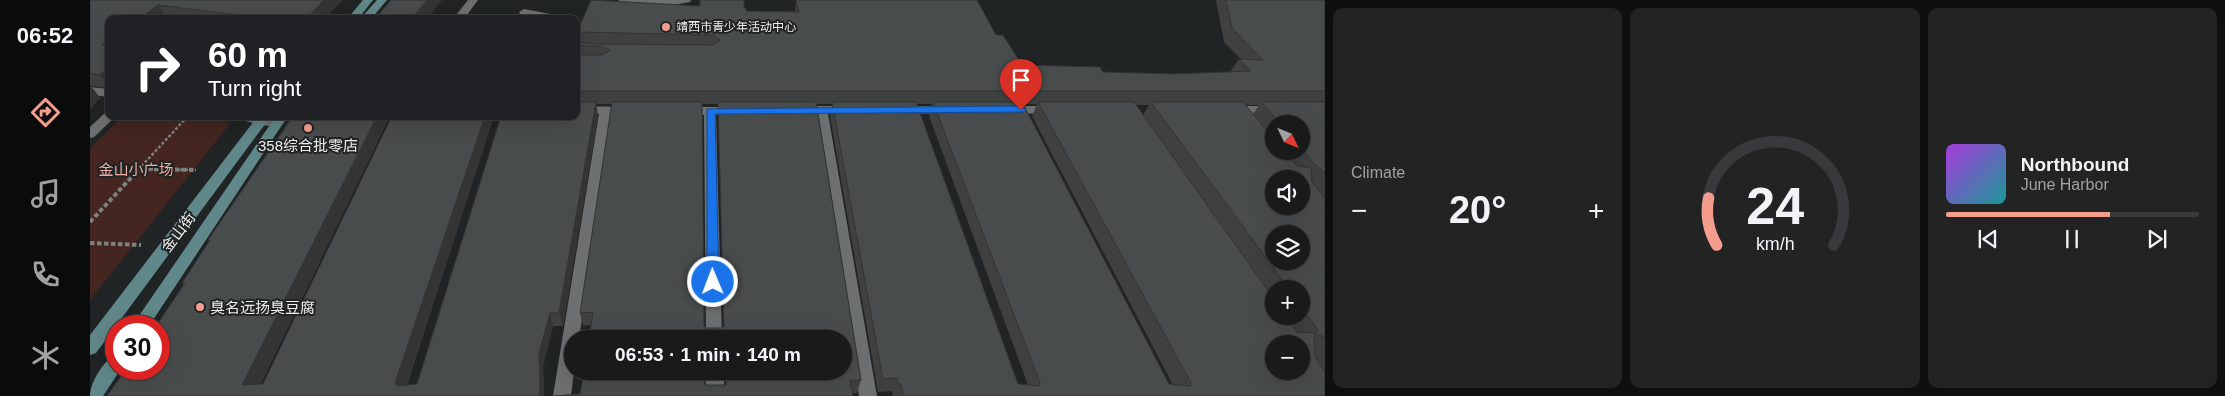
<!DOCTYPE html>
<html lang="en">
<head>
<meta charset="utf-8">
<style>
	:root { --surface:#191b1b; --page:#222424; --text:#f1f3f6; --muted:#9fa1a3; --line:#37393a; --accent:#f49d8d }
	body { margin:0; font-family:Arial,"Noto Sans SC",sans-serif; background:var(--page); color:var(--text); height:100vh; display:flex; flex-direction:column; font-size:19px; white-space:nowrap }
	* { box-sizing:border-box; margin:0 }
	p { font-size:16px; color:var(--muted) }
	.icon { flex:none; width:28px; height:28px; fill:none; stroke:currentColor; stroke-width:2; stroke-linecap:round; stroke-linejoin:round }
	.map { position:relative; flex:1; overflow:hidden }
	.details { display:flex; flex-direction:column; gap:8px; padding:8px; background:#0e0f0f; width:900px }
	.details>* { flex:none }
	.top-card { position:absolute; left:15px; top:15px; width:475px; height:105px; border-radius:10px; box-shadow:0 5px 20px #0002,0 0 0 1px var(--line); background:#202124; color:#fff; overflow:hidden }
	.needle { width:32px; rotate:133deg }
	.tools { position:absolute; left:1175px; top:115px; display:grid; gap:10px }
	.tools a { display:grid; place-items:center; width:45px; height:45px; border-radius:50%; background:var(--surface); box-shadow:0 5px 20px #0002,0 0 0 1px var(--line); font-size:25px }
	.speed { position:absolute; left:15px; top:315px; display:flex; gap:10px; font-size:25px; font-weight:700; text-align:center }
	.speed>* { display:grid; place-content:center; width:65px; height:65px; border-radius:50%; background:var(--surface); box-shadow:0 5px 20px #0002,0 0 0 1px var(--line); line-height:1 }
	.speed .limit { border:8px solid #d22; background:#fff; color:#111 }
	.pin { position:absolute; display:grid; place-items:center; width:42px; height:42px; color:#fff; margin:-51px -21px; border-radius:50% 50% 50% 0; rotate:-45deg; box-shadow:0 0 5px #0007 }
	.pin .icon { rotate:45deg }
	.me { position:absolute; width:55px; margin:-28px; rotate:359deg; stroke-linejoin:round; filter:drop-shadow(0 0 4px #0008) }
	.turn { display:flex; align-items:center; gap:18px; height:105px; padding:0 20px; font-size:22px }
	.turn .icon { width:65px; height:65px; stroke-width:2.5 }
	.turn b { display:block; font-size:35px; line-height:42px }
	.big { font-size:38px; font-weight:800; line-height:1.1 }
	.details .tile { flex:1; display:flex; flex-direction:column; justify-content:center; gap:8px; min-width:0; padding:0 18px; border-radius:10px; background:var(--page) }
	.details .dial { align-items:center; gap:0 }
	.dial svg { height:130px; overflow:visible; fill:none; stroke:var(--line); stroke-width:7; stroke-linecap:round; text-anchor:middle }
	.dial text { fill:var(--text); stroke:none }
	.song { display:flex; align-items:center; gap:15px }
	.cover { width:60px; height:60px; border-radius:8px; background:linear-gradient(135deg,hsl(280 70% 55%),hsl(180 70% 35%)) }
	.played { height:5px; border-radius:2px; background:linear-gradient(90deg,var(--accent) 65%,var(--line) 65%) }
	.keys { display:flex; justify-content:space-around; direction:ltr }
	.heat { display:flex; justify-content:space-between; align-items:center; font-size:28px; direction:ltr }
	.details .tiles { flex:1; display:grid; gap:8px; grid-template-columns:repeat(3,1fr) }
	.trip { position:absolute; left:474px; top:330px; width:288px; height:50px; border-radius:25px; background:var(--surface); box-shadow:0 5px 20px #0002,0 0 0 1px var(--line); font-weight:800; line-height:50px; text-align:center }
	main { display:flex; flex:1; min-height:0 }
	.tab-bar { display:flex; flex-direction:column; width:90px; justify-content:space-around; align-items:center; background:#0a0b0b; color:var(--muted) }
	.tab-bar .icon { width:35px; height:35px }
	.tab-bar .active { color:var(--accent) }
	.tab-bar b { font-size:22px; color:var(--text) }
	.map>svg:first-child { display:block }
	.green { fill:#44251f }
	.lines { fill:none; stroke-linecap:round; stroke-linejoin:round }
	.path-far1 { stroke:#7f8181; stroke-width:2.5; stroke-dasharray:3 2; stroke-linecap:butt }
	.path { stroke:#7f8181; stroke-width:4; stroke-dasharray:4.5 2.5; stroke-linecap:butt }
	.service { fill:#6d7070; fill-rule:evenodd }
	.minor { fill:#6d7070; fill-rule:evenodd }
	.secondary { fill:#608789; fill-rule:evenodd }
	.wall { fill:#3f4141; fill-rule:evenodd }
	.shaded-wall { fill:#333535 }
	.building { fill:#494c4c; stroke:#333535; fill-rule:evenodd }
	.route { fill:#1a73e8; stroke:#114b97 }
	.poi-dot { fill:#f49d8d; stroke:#212424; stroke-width:2 }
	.labels { text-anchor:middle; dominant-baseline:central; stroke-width:4; stroke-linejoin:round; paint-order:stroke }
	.far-poi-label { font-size:12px; fill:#ecedee; stroke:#212424; text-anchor:start }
	.poi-label { font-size:15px; fill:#ecedee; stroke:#212424 }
	.park-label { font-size:15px; fill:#efac9f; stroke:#212424 }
	.street-label { font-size:15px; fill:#ecedee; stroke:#212424 }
</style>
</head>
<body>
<main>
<nav class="tab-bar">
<b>06:52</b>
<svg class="icon active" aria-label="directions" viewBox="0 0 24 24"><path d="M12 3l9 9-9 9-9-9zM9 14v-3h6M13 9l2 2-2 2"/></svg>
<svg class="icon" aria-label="music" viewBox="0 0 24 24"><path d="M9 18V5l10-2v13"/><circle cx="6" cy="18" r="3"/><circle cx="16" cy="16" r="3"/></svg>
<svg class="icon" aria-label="phone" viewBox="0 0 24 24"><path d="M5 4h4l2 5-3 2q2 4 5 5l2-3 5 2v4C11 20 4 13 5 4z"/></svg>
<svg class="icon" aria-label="climate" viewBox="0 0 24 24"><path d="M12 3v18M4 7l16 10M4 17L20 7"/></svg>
</nav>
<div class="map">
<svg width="1235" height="396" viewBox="0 0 1235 396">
	<rect width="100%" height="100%" fill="#212424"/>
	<!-- green -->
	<polygon class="green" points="39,116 129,120 136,121 139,125 0,300 0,148 27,122"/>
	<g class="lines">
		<!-- path-far1 -->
		<g class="path-far1">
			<polyline points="50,169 106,170"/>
			<polyline points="48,170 98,116"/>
		</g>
		<!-- path -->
		<g class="path">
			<polyline points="57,169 106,170"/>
			<polyline points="0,222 49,169"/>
			<polyline points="0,243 51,245"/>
		</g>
		<!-- service -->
		<g class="service">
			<polygon points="378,0 388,0 374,19 363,19"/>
			<polygon points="528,0 601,0 600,2 583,5 533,3"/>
			<polygon points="434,9 471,16 476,19 453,19 430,14 429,12"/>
		</g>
		<!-- minor -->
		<g class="minor">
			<polygon points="0,87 19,89 19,97 0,95"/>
			<polygon points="486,106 539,107 545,111 539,115 522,114 489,339 482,339 482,371 484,371 481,396 463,396 509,114 486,114"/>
			<polygon points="711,106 759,106 765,110 759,114 738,114 787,396 769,396 726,114 707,113 705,110 707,107"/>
			<polygon points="811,106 859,106 865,110 859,114 807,113 805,110 807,107"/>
			<polygon points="918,106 962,106 968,110 962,114 914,113 912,110 914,107"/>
			<polygon points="1141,106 1184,106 1190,110 1184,114 1137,113 1135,110 1137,107"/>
			<polygon points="593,107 647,107 653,111 647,115 626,115 632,339 616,339 614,115 589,114 587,111 589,108"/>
			<polygon points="19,112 19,116 25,116 23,119 4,137 0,138 0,127 15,113"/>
			<path d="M147,116L189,117L195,121C186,132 160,122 149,119Z"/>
			<rect x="616" y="371" width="18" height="25"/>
		</g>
		<!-- secondary -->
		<g class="secondary">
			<polygon points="273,0 283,0 268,19 257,19"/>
			<polygon points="287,0 297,0 281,19 270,19"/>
			<polygon points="168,116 181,116 6,353 0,355 0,335"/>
			<polygon points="186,116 198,116 59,326 42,326"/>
			<path d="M26,355V369H31L13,396H0C0,383 14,359 26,355Z"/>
		</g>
	</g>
	<!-- wall -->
	<g class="wall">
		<polygon points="0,0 235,19 19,19 19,88 1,86 10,98 0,109"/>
		<path d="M706,0H887L906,35L932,65L1013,72L1083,74L1140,72L1149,59H1151L1134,42L1126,0H1235V396H803L802,391L788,392L740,116L742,104H727L771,380L767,393L490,394L615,385H635V371H752L501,325L493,326L490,313L522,104H506L508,116L473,326H463L453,366L454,396H17L69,369L93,285L92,283L119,241L118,240L300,116L170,385L173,384L302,116H404L317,385L327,384L486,116V42H489L487,32L654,8L656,11L705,12ZM612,104H628L634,327L632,328H616L614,326ZM827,104H842L839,116L938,385L928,384ZM933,104H947L942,116L1083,385L1079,384ZM1045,105H1059L1053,115ZM1155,105H1169L1163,114ZM1184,124H1211V151H1184ZM1184,289H1211V316H1184Z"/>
	</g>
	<!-- shaded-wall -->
	<g class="shaded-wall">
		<polygon points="234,0 252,0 235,19 216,19"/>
		<polygon points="337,0 352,0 337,19 322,19"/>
		<polygon points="68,5 77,18 76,19 49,19"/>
		<polygon points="19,40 19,54 12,45"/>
		<polygon points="16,69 19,72 19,86 10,75"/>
		<polygon points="0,85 10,98 0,109"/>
		<polygon points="506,102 508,116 473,326 469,313"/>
		<polygon points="287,116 300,116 165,396 152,385"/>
		<polygon points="395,116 404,116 313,395 305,383"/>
		<polygon points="460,313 463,326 453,366 454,396 450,396 449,353"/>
	</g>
	<!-- building -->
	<g class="building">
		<polygon points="0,0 234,0 216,19 179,19 68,5 49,19 19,19 19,40 12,45 19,45 19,69 16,69 10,75 0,73"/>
		<polygon points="301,0 337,0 322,19 285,19"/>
		<polygon points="501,0 610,6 610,0 654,0 654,8 656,8 656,11 709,12 706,0 887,0 906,35 913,35 932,65 1010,67 1013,72 1083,74 1161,71 1149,59 1173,60 1142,28 1136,0 1235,0 1235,91 486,91 486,55 512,55 520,50 512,46 486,46 486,42 503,44 623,45 630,40 623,35 487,32"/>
		<polygon points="486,102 506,102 469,313 460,313 449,353 450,396 17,396 36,369 69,369 69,326 66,326 95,283 92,283 120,240 118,240 203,116 287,116 152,385 173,384 302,116 395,116 305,383 307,386 327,384 411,116 486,116"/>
		<polygon points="522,102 612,102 614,326 616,328 632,328 634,326 628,102 726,102 771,380 760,381 763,396 464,396 490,394 494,371 615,371 615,385 636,385 636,371 752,371 752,339 499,339 503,312 490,313"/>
		<path d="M742,102H826L928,384L949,386L950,383L843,102H932L1079,384L1100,386L1101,383L948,102H1044L1184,299V316H1196L1207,332L1226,333L1228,330L1211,306V289H1199L1061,102H1153L1184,139V151H1194L1207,166L1221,168L1222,182L1235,198V339L1234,337L1227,334L1224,336L1225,357L1235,372V396H813L811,384H808L807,378L793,379ZM1184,179H1211V206H1184ZM1184,234H1211V261H1184ZM1184,344H1211V371H1184Z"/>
		<polygon points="1171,102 1235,102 1235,174 1230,168 1226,166 1211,148 1211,124 1191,124"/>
	</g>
	<!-- route -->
	<polygon class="route" points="931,106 936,110 934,112 625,114 629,282 628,285 619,285 617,282 617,109"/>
	<!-- markers -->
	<g class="poi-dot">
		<circle cx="576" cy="27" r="5"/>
		<circle cx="218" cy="128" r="5"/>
		<circle cx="110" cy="307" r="5"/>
	</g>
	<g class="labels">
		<!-- far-poi labels -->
		<g class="far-poi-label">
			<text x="586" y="27">靖西市青少年活动中心</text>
		</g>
		<!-- poi labels -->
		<g class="poi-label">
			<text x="218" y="145">358综合批零店</text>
			<text x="120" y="307" text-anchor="start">臭名远扬臭豆腐</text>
		</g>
		<!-- park labels -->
		<g class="park-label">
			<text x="46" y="169">金山小广场</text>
		</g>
		<!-- street labels -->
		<g class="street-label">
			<text transform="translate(88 232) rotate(-53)">金山街</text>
		</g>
	</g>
</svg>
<div class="tools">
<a><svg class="needle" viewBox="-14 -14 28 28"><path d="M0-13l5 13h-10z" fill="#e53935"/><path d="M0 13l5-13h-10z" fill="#9fa1a3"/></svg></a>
<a><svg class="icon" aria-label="sound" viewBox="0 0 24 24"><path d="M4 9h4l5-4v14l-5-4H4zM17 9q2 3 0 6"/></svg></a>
<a><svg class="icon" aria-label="layers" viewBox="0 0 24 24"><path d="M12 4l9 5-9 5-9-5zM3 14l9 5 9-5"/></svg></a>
<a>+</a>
<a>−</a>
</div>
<div class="speed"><div class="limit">30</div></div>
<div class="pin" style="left:931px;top:110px;background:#d93025"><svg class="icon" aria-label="arrive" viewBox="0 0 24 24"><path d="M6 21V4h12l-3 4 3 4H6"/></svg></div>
<svg class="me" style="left:623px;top:282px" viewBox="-20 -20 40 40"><circle r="17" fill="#1a73e8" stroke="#fff" stroke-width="3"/><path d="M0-11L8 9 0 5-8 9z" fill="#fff"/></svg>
<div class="trip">06:53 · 1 min · 140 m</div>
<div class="top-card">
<div class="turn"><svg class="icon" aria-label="right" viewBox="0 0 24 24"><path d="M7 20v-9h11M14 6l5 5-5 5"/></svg><div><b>60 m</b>Turn right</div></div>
</div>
</div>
<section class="details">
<div class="tiles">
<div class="tile"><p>Climate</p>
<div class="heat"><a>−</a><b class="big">20°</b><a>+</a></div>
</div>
<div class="tile dial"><svg viewBox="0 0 100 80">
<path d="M14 69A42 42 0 1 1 86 69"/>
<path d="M14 69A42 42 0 0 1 9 40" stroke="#f49d8d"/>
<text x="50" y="56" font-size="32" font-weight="700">24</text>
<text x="50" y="72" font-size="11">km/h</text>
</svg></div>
<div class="tile">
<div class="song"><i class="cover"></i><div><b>Northbound</b><p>June Harbor</p></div></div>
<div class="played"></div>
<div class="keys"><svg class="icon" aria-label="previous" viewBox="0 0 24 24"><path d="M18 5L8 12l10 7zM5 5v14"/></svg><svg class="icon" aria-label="pause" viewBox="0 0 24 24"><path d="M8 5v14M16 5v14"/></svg><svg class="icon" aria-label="next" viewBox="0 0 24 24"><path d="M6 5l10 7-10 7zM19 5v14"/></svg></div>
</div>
</div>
</section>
</main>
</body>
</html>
